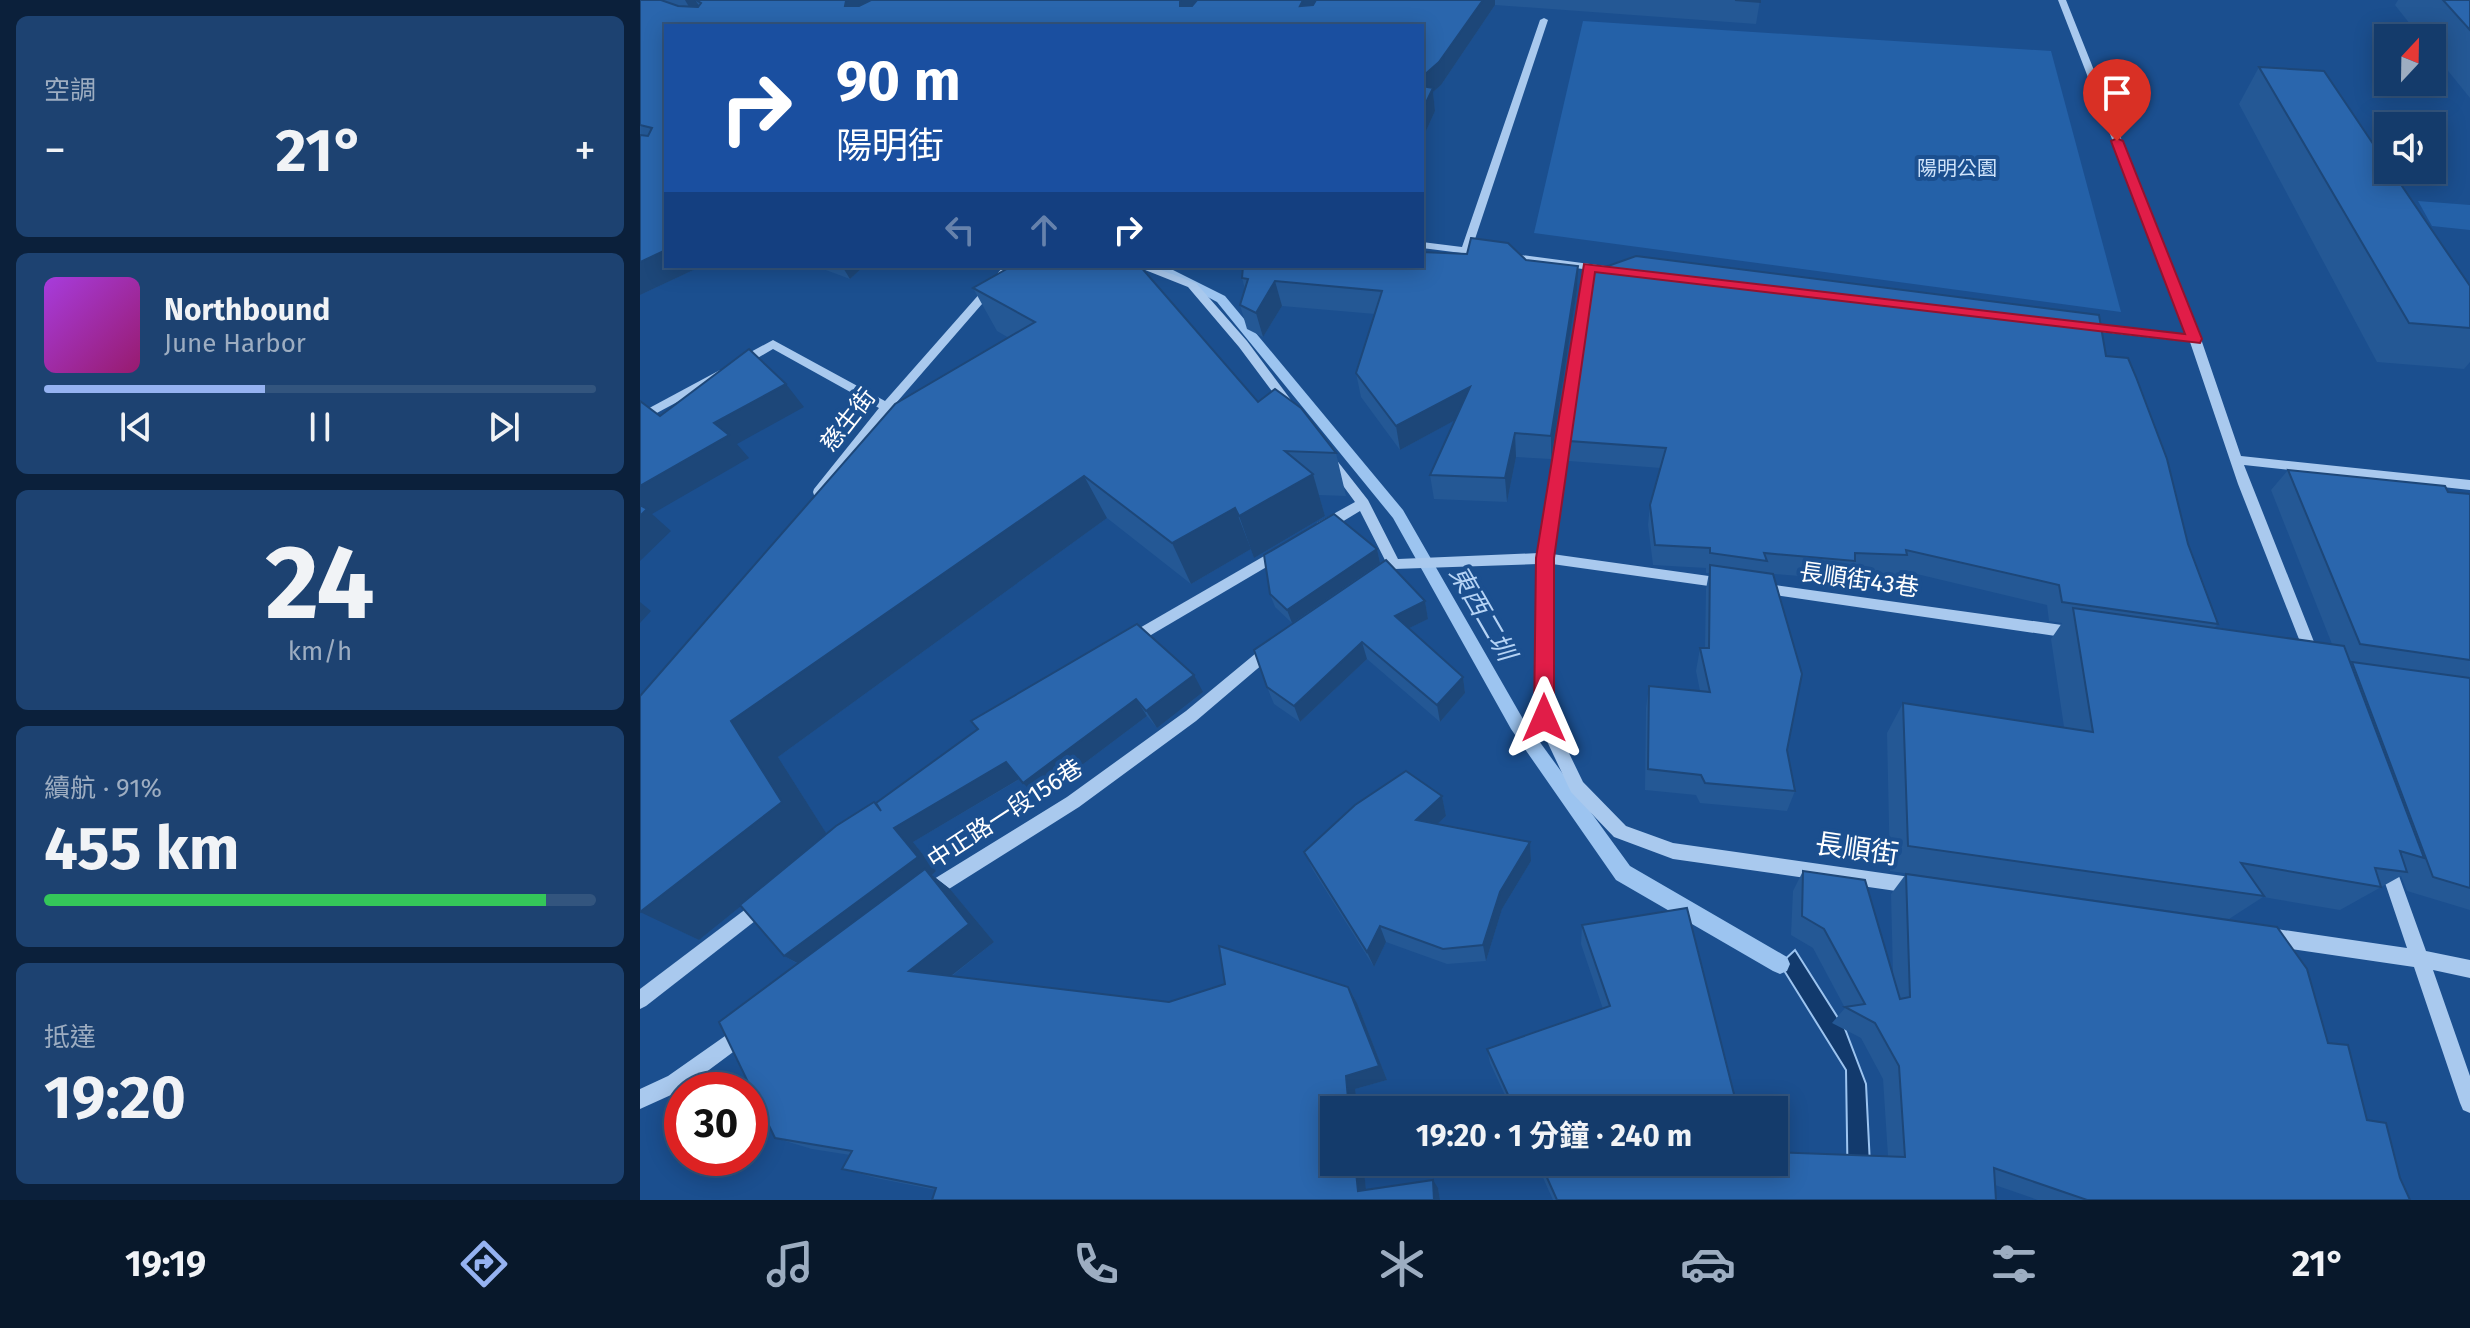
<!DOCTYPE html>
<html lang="zh-TW">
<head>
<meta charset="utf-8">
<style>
	:root { --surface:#143b6b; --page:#1d4271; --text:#f1f3f6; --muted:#9dadc1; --line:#33557e; --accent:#95b2f1 }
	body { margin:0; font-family:"Fira Sans","Noto Sans TC",sans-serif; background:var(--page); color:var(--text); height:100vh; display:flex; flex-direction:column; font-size:30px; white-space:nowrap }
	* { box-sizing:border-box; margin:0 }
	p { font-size:26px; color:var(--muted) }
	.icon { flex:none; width:44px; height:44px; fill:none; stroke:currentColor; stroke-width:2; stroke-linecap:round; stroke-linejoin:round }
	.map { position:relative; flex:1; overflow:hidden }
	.side { display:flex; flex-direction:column; gap:16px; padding:16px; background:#0b203b; width:640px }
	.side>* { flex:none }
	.guide { position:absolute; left:24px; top:24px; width:760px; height:244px; border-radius:0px; box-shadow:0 4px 20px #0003,0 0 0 2px var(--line); background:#1a4fa0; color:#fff; overflow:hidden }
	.needle { width:52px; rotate:22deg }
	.tools { position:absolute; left:1734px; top:24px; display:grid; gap:16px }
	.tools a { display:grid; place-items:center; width:72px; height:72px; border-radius:0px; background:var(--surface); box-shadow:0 4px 20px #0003,0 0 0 2px var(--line); font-size:40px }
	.speed { position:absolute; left:24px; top:1072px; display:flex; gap:16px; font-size:40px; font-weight:700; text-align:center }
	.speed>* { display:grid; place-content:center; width:104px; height:104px; border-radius:50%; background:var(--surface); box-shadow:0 4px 20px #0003,0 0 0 2px var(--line); line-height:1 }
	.speed .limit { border:12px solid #d22; background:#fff; color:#111 }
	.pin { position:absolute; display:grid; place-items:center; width:68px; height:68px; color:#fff; margin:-82px -34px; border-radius:50% 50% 50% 0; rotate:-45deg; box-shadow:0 0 8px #0007 }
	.pin .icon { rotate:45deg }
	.me { position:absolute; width:88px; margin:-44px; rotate:0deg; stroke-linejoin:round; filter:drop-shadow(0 0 6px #0008) }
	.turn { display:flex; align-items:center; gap:28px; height:168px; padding:0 40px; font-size:36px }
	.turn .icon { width:104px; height:104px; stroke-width:2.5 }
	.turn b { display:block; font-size:56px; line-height:68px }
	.lanes { display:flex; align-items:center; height:76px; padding:0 40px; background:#0003; justify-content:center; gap:40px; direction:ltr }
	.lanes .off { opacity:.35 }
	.big { font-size:60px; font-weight:700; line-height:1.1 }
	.side .widget { flex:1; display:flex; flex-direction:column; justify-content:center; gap:12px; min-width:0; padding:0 28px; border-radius:12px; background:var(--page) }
	.side .dial { align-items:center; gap:0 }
	.dial b { font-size:104px; line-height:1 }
	.song { display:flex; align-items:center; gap:24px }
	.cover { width:96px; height:96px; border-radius:12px; background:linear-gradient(135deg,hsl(280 70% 55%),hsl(320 70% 35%)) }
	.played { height:8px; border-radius:4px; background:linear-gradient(90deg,var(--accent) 40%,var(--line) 40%) }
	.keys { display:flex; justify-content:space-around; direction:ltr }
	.heat { display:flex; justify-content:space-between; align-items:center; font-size:44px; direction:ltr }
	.charge { height:12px; border-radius:6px; background:linear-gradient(90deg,#34c759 91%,var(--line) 0) }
	.trip { position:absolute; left:680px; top:1096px; width:468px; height:80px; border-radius:0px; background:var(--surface); box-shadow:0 4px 20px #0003,0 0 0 2px var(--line); font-weight:700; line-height:80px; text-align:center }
	.dock { display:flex; height:128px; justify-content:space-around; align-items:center; background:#08182b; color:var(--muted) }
	.dock .icon { width:56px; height:56px }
	.dock .active { color:var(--accent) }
	.dock b { font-size:36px; color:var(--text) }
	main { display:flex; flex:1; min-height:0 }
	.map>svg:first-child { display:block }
	.green { fill:#2461a8 }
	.water { fill:#123a6d; stroke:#9cc4f0; stroke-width:2 }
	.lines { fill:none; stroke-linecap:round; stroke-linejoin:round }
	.stream { fill:#9cc4f0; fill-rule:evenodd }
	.minor { fill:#a9c9ee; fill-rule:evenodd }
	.wall { fill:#245895 }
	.shaded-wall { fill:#1d4779 }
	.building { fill:#2a66ad; stroke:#1d4779; stroke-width:2 }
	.route { fill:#e11d48; stroke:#92132f; stroke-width:2 }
	.labels { text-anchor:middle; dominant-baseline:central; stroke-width:8; stroke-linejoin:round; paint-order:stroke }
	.far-park-label { font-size:20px; fill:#cfe3fa; stroke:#1b4f8f }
	.street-label { font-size:24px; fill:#fff; stroke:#1b4f8f }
	.water-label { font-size:26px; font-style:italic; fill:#b5d3f5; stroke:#1b4f8f }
	.near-street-label { font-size:28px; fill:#fff; stroke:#1b4f8f }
</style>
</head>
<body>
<main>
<section class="side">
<div class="widget"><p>空調</p>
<div class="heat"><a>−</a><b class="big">21°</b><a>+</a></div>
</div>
<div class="widget">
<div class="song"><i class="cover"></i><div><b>Northbound</b><p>June Harbor</p></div></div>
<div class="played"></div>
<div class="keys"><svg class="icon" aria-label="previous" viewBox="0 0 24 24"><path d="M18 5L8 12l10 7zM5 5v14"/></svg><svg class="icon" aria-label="pause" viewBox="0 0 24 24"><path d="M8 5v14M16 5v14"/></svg><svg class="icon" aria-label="next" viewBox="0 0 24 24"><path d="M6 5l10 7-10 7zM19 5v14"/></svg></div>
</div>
<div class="widget dial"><b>24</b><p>km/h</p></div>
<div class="widget"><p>續航 · 91%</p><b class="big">455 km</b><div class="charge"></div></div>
<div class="widget"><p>抵達</p><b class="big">19:20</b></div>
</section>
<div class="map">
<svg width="1830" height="1200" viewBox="0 0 1830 1200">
	<rect width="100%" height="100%" fill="#1b4f8f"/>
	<!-- green -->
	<g class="green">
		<polygon points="943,21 1411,51 1481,312 894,233"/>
		<polygon points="1778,201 1830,205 1830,230 1792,226"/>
	</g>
	<!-- water -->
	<polygon class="water" points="1155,950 1205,1029 1226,1084 1231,1185 1208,1200 1206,1070 1140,964"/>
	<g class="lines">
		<!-- stream -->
		<polygon class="stream" points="510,266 525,266 585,296 763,510 883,719 990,866 1147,957 1150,964 1147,971 1140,974 1133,971 976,880 871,729 753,518 577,302"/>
		<!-- minor -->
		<g class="minor">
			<polygon points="1418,0 1426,0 1561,339 1601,456 1830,480 1830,490 1604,465 1680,657 1678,661 1673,663 1668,661 1666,657 1598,484 1550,342 1445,330 1439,326 1445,322 1548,335"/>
			<polygon points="904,18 908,20 832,248 850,253 845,256 782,248 782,242 822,247 900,20"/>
			<polygon points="866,253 980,268 985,271 980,274 954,271 912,554 1083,578 1088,579 1090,583 1088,587 1083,588 912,564 912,718 943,782 986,826 1033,843 1277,878 1283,880 1285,886 1283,892 1277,894 1033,859 974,837 931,792 896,718 898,564 754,569 749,568 720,511 687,531 677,531 675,527 677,523 715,502 685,461 691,457 695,458 728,500 758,559 899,553 943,269 862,258 862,254"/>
			<polygon points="364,266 375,266 250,410 184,495 174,495 173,492 174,489 239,408 133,349 102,367 94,367 94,361 133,340 245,401"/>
			<polygon points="495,266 510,266 556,283 607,341 654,404 656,407 654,410 646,410 599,347 548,287"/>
			<polygon points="80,370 86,374 84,377 0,422 0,413"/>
			<polygon points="640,547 647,552 645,556 494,645 484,645 482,641 484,637"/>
			<polygon points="1120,583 1436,627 1441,629 1443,633 1441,637 1436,639 1120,593 1115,592 1113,588 1115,584"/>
			<polygon points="632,642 637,644 639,648 637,652 556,721 439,807 293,899 287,901 281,899 278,893 281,887 427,797 546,711 627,644"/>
			<polygon points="1747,857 1753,859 1755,865 1786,951 1830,960 1830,978 1793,970 1830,1076 1830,1113 1823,1110 1820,1103 1774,967 1630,946 1624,943 1621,937 1624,931 1630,928 1767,948 1739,865 1741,859"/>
			<polygon points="123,896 129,898 132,904 129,910 6,1006 0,1009 0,989"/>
			<polygon points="105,1022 112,1024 114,1031 112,1038 42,1090 0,1109 0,1089 28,1076"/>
		</g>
	</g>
	<!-- wall -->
	<g class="wall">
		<polygon points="0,0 1120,0 1116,24 855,5 801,85 793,92 795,111 782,140 782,26 26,26 26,266 62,266 0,295"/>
		<polygon points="1758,0 1830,0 1830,98 1792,51 1792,38 1781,38 1755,5"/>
		<polygon points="1619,67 1830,286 1830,362 1824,369 1737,362 1599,104"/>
		<polygon points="886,260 937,290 911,459 876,457 867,502 794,499 790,475 815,420 760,450 721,397 716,373 735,314 642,306 623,337 607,329 600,305 605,289 602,278"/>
		<polygon points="175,266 224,266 210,279"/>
		<polygon points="333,288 618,402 696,453 706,496 679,495 685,516 614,558 611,549 551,584 467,518 138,757 186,833 236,804 338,729 563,692 517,728 507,716 398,798 380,779 273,842 296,871 292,875 310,889 354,942 312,976 529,1002 708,987 717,1003 747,1080 715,1089 726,1190 798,1188 800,1200 292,1200 296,1190 236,1178 202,1169 210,1155 172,1149 135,1138 158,964 144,956 101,906 59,940 0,911 369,338 357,331"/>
		<polygon points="1466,356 1548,544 1578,624 1574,628 1692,644 1631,490 1648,470 1830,494 1830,910 1767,891 1761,876 1700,910 1623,897 1589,919 1250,871 1247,733 1263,703 1424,727 1411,639 1422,623 1409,621 1407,605 1260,570 1258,575 1211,573 1208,580 1123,573 1147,750 1155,791 1147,811 1060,803 1056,795 1005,790 1006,708 1009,686 1060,691 1056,671 1060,648 1065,648 1066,589 1069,573 1066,573 1066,568 1013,565 1008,525 1010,505 1021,468 929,461 929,441"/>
		<polygon points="737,549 740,563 652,623 635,607 630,594"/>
		<polygon points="785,601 788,619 769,628 823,677 825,693 800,722 727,659 660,722 634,704 627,687"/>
		<polygon points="802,796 806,816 797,824 890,842 891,861 862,909 846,961 807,964 746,942 734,967 673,870 664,852"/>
		<polygon points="1163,871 1253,975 1251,894 1266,874 1688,1043 1727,1120 1760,1178 1770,1200 1398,1200 1355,1185 1356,1200 913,1200 896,1162 1134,1162 1248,1156 1243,1079 1221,1038 1192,1023 1205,1008 1173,948 1151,935 1153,891"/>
		<polygon points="942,925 1098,1110 872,1110 850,1063 847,1049 963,1009 941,944"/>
	</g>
	<!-- shaded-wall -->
	<g class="shaded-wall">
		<polygon points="45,0 55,0 63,11 55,17"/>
		<polygon points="208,0 259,0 218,23 205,6 206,1"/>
		<polygon points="541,0 565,0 546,24 540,6 540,2"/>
		<polygon points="663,0 680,0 665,26 660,6"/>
		<polygon points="843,0 855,0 855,5 801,85 793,92 795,111 782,140 782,77"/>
		<polygon points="26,250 26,266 62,266 0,295 0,262"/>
		<polygon points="202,266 224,266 210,279"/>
		<polygon points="938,266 937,290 911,459 911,436"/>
		<polygon points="635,281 642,306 623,337 616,313"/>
		<polygon points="146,384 164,407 97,444 109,458 12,514 31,531 0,561 0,486 74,423"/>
		<polygon points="830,387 832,411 760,450 756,426"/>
		<polygon points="875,433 876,457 867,502 865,478"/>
		<polygon points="673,474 685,516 614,558 599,516"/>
		<polygon points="444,476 467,518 138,757 188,836 59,940 0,912 91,721"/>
		<polygon points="595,508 611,549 551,584 532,543"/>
		<polygon points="737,549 740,563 652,623 647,610"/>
		<polygon points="785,601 788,619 759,633 755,616"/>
		<polygon points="0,602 11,611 0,623"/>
		<polygon points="722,642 727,659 660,722 654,706"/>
		<polygon points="554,675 563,692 517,728 506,711"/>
		<polygon points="823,677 825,693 800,722 797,705"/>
		<polygon points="496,699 507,716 398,798 383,783"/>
		<polygon points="366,762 381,778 273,842 296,871 292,875 310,889 354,942 297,987 167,968 144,956 254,828 252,817"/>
		<polygon points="802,796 806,816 781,839 776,820"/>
		<polygon points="890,842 891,861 862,909 846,961 843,945 860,892"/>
		<polygon points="740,926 746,942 734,967 727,952"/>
		<polygon points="708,987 717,1003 747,1080 715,1089 718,1110 709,1110 706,1076"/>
		<polygon points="715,1162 723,1162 727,1199 718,1191"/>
		<polygon points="793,1180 798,1188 800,1200 794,1200"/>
	</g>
	<!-- building -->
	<g class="building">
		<polygon points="0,0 21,0 38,6 58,7 61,3 56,0 208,0 206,1 205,6 219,6 231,0 541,0 540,2 540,6 552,6 557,0 663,0 660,6 673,5 676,0 843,0 799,62 782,77 782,26 26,26 26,250 0,262 0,135 8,136 12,128 0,125"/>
		<polygon points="1095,0 1120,0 1120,2"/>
		<polygon points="1803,0 1830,0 1830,30"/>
		<polygon points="1619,67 1684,71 1748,166 1748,170 1751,170 1830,286 1830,328 1769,323"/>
		<polygon points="782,86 793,88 782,111"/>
		<polygon points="831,238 868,243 886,260 938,266 911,436 875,433 865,478 790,475 830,387 756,426 716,373 742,291 635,281 616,313 600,305 608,279 602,278 603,266 782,266 782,252 827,254"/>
		<polygon points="996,256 1459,315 1466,356 1488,358 1496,377 1527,459 1548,544 1578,624 1422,602 1419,585 1266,550 1267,555 1215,553 1215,561 1124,553 1127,561 1070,553 1070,548 1015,545 1010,505 1026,448 929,441 954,271"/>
		<polygon points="372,266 500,266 618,402 635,389 661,408 696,453 645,451 673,474 599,516 595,508 532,543 444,476 91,721 142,802 0,912 0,696 255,404 395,322 333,288"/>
		<polygon points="109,349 146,384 74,423 89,435 0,486 0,401 20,416"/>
		<polygon points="1648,470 1805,486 1808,492 1830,494 1830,660 1720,644"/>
		<polygon points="0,505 7,509 0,516"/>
		<polygon points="694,514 737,549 647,610 630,594 624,555"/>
		<polygon points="746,560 785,601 755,616 823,677 797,705 722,642 654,706 627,687 614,650"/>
		<polygon points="1070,565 1133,574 1162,674 1147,750 1155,791 1065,783 1061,775 1008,769 1009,686 1070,692 1060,648 1069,648"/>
		<polygon points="1433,608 1704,646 1784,858 1760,851 1767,872 1735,868 1741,887 1601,863 1624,896 1268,846 1263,703 1453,732"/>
		<polygon points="497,624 554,675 506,711 496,699 383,783 366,762 254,828 278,857 144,956 100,905 196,826 234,802 241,811 236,803 338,729 331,721"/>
		<polygon points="1712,662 1830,678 1830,888 1793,877"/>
		<polygon points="766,771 802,796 776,820 890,842 860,892 843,945 803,949 740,926 727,952 664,852 715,805"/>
		<polygon points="285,869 329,924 269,971 529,1002 585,984 579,946 708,987 739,1066 706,1076 709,1110 694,1110 694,1162 715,1162 718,1191 793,1180 794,1200 292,1200 296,1188 202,1169 212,1151 135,1138 79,1022"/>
		<polygon points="1163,871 1225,880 1260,999 1270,997 1266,874 1637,927 1667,969 1688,1043 1708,1045 1727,1120 1746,1123 1760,1178 1770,1200 1447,1200 1354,1168 1356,1200 917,1200 900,1162 1134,1162 1134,1152 1265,1157 1259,1066 1235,1023 1205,1007 1225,1004 1184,929 1162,916"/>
		<polygon points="1047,908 1098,1110 875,1110 847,1049 970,1006 942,925"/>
	</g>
	<!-- route -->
	<polygon class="route" points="1477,138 1483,141 1562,339 1560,343 955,272 914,558 914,718 911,724 904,726 897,724 894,718 896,558 944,264 1545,334 1471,141"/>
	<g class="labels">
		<!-- far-park labels -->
		<g class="far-park-label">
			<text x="1317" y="168">陽明公園</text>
		</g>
		<!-- street labels -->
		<g class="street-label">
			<text transform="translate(208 420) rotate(-52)">慈生街</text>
			<text transform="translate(1219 580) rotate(8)">長順街43巷</text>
			<text transform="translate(365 814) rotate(-33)">中正路一段156巷</text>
		</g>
		<!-- water labels -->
		<g class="water-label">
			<text transform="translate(842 613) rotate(60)">東西二圳</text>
		</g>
		<!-- near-street labels -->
		<g class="near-street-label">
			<text transform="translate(1217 849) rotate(8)">長順街</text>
		</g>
	</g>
</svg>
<div class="tools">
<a><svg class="needle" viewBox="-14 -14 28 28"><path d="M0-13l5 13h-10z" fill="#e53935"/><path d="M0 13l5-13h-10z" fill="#9dadc1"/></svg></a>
<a><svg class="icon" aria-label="sound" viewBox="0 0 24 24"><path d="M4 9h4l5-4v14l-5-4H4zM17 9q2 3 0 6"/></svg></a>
</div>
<div class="speed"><div class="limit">30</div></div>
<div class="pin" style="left:1477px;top:141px;background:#d93025"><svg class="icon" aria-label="arrive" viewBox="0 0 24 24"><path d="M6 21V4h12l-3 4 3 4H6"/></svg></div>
<svg class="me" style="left:904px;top:718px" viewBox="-20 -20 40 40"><path d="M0-17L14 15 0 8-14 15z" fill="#e11d48" stroke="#fff" stroke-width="4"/></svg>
<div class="trip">19:20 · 1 分鐘 · 240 m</div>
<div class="guide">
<div class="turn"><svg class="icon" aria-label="right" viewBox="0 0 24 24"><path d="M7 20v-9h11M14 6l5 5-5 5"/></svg><div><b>90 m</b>陽明街</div></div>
<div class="lanes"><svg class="icon off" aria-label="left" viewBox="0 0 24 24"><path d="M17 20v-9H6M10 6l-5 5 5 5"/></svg><svg class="icon off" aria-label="ahead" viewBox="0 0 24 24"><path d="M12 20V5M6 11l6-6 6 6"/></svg><svg class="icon" aria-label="right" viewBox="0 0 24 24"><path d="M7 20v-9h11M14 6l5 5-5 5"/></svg></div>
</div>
</div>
</main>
<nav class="dock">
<b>19:19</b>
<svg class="icon active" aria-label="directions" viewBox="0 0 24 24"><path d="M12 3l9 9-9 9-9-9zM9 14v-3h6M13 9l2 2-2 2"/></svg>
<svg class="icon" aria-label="music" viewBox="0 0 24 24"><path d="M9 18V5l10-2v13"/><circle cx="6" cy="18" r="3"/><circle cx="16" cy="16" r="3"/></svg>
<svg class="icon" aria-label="phone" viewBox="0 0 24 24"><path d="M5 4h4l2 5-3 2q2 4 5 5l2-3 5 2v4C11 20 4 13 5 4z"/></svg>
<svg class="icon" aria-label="climate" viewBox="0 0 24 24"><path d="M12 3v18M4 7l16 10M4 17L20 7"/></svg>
<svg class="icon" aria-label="car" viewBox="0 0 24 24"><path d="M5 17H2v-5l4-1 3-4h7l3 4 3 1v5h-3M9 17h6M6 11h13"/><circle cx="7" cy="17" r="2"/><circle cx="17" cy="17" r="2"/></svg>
<svg class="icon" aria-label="filters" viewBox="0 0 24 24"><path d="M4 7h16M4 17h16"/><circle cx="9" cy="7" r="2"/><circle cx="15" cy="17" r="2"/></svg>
<b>21°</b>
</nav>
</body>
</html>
